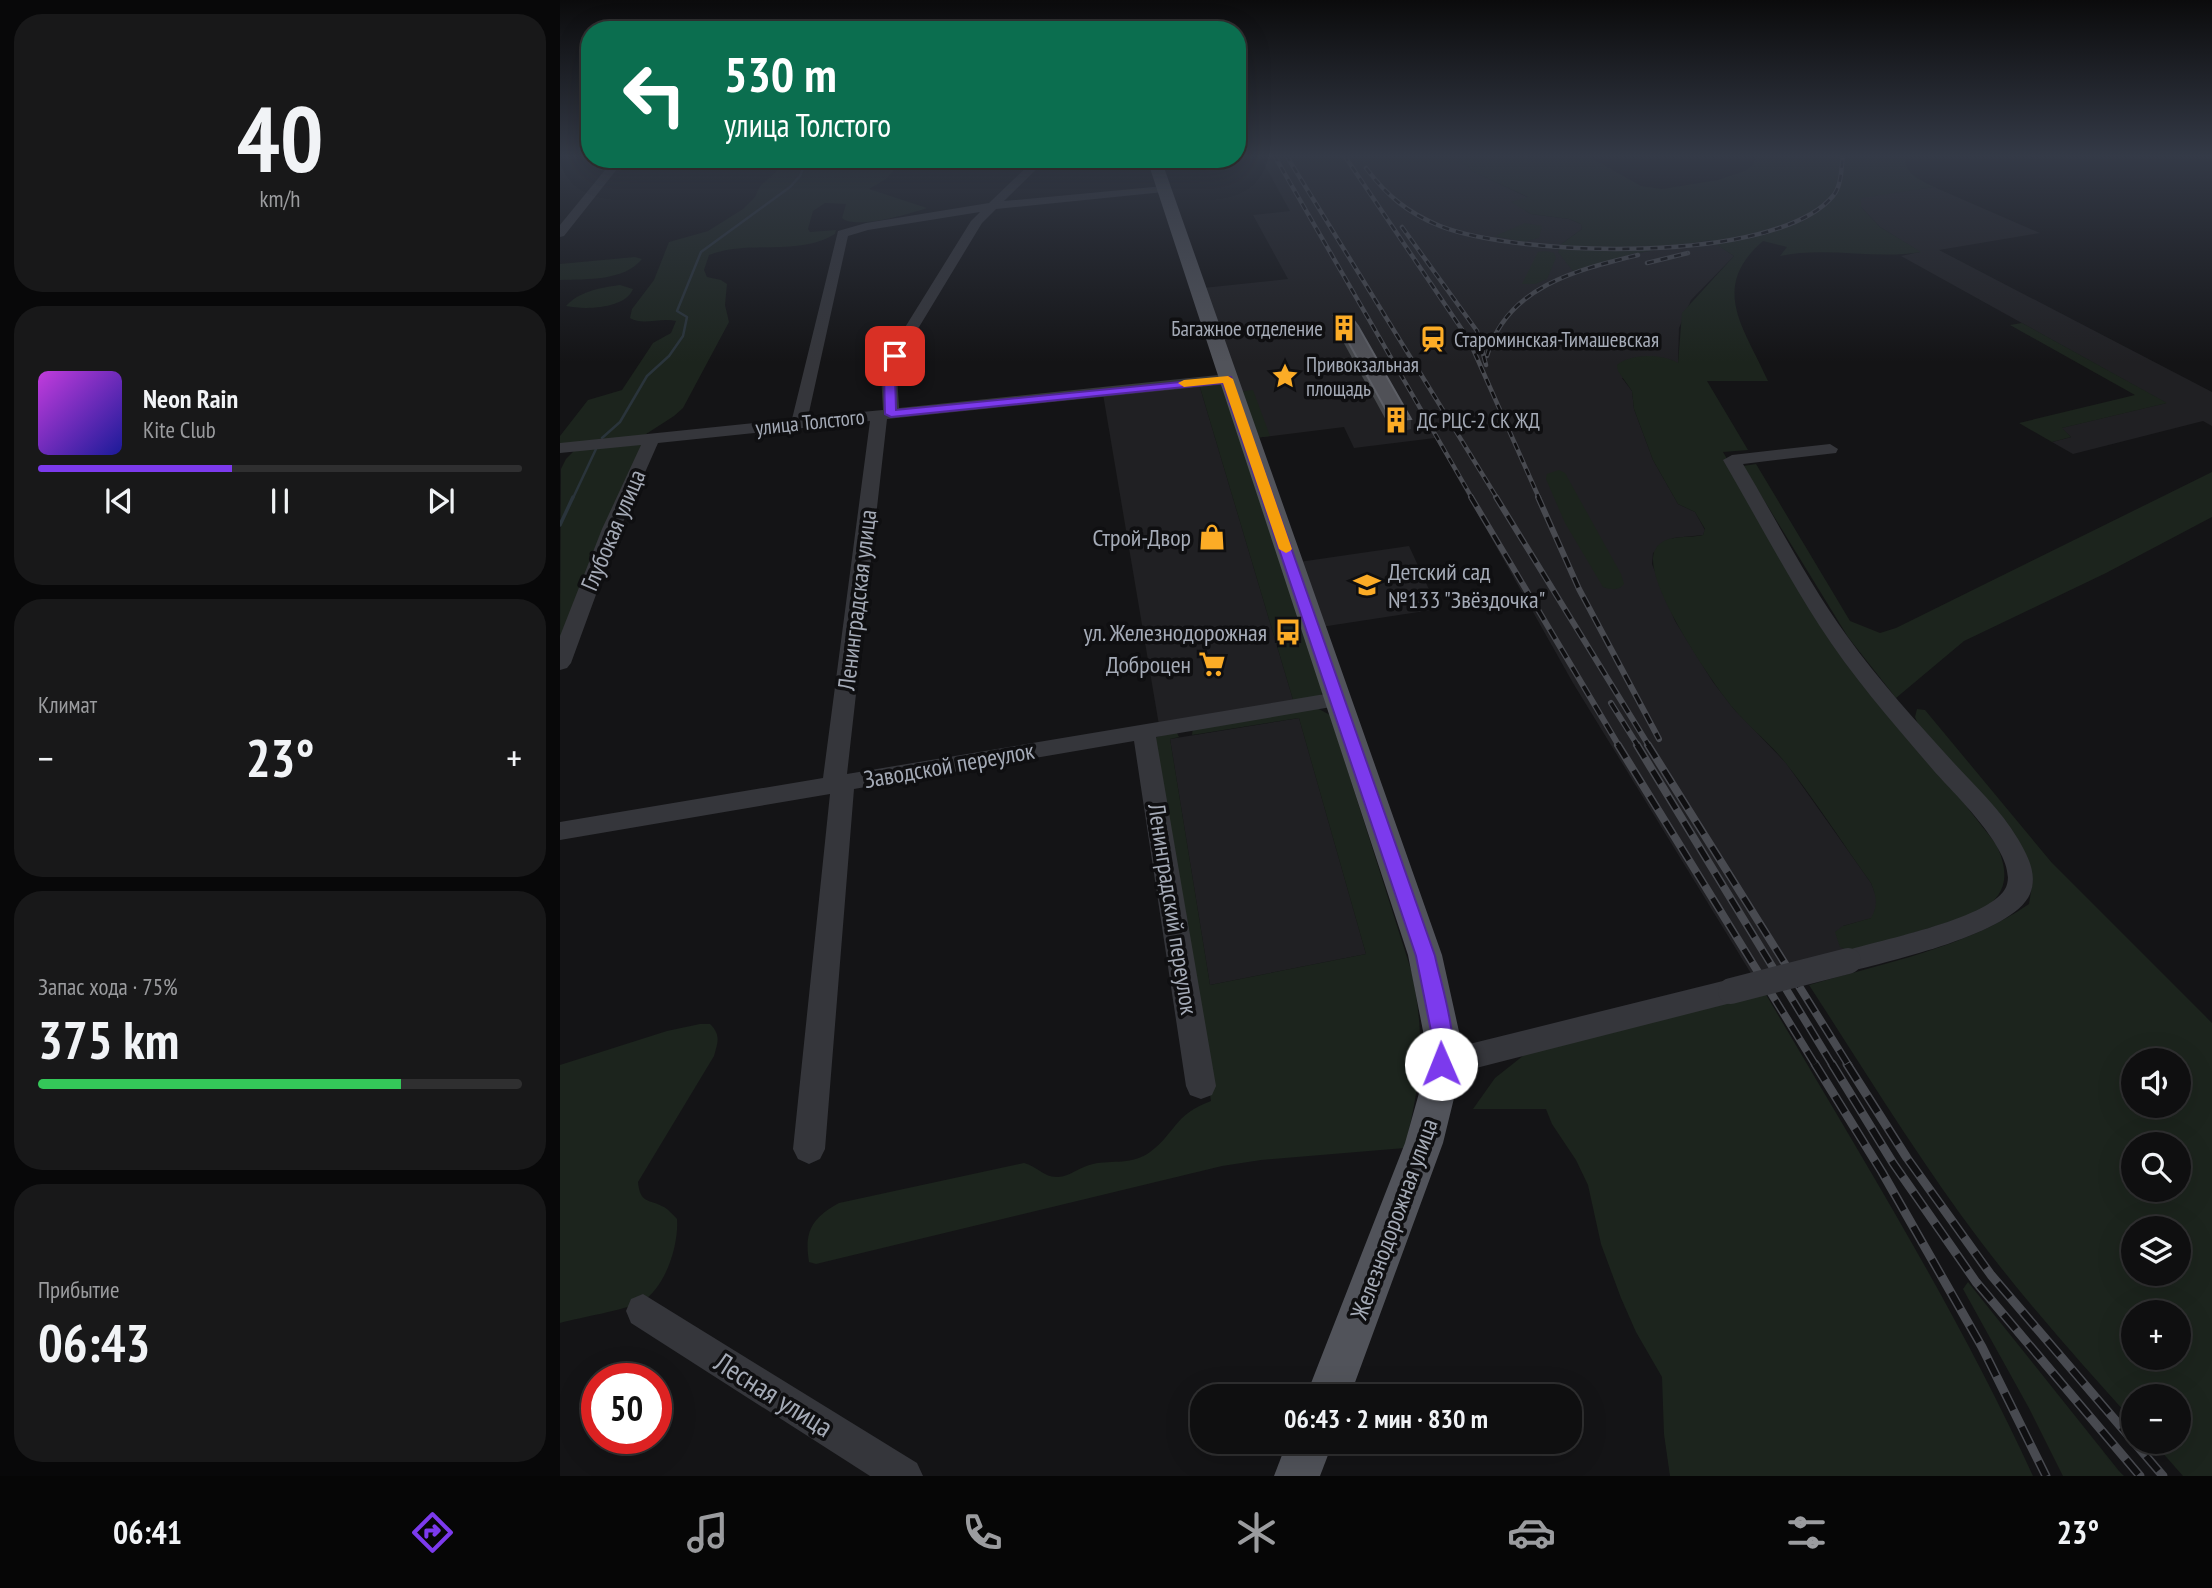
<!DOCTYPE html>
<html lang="ru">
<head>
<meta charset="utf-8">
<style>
	:root { --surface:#0f0f10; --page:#181819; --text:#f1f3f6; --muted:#9b9c9f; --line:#2f2f30; --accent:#7c3aed }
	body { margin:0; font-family:"PT Sans Narrow",sans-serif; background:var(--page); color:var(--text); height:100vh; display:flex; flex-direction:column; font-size:26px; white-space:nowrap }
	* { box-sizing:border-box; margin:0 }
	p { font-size:23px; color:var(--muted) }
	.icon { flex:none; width:38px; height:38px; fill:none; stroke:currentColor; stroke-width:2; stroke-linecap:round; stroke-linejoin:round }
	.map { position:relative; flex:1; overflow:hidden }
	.details { display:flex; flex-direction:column; gap:14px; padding:14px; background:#080809; width:560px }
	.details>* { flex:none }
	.top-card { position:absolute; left:21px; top:21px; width:665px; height:147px; border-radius:28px; box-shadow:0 7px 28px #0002,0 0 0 2px var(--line); background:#0b6e4f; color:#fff; overflow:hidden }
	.tools { position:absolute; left:1561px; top:1048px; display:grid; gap:14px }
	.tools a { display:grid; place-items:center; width:70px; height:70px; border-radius:50%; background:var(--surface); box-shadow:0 7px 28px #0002,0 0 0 2px var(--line); font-size:35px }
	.speed { position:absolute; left:21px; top:1363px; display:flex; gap:14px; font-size:35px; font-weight:700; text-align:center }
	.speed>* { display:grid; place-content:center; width:91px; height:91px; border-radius:50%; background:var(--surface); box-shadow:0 7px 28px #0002,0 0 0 2px var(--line); line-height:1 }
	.speed .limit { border:10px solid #d22; background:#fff; color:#111 }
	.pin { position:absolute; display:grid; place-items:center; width:60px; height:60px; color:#fff; margin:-30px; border-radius:14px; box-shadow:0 4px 10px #0006 }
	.me { position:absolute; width:77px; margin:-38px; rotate:359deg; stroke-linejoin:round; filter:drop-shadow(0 0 5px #0008) }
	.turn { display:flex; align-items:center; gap:24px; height:147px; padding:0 28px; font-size:32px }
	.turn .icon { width:91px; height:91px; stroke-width:2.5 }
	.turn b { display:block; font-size:49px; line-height:60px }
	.big { font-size:52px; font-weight:600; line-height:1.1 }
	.details .card { flex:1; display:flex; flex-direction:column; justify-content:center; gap:10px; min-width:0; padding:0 24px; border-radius:28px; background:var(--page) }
	.details .dial { align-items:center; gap:0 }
	.dial b { font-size:91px; line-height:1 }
	.song { display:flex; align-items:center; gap:21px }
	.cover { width:84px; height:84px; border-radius:10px; background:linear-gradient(135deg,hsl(290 70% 55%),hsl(240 70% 35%)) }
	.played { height:7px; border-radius:4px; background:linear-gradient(90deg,var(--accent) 40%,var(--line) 40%) }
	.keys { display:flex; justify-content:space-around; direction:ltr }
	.heat { display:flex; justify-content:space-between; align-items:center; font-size:38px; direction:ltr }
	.charge { height:10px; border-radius:5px; background:linear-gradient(90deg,#34c759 75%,var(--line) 0) }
	.trip { position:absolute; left:630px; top:1384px; width:392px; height:70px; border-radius:28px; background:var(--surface); box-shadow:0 7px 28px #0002,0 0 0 2px var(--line); font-weight:600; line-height:70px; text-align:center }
	.tabs { display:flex; height:112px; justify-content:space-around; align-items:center; background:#060606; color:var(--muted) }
	.tabs .icon { width:49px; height:49px }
	.tabs .active { color:var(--accent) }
	.tabs b { font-size:32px; color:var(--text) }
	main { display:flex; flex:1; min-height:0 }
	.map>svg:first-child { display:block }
	.built { fill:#202023 }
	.green { fill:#1c241d; fill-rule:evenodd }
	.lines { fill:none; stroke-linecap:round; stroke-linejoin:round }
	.stream-far1 { stroke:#2a343b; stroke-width:2.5 }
	.stream { stroke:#2a343b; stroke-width:3.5 }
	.minor { fill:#35363b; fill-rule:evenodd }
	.major { fill:#51535a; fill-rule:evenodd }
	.rail-far3-casing { stroke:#484a50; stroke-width:4.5 }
	.rail-far2-casing { stroke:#484a50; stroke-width:6 }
	.rail-far1-casing { stroke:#484a50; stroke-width:8 }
	.rail-casing { stroke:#484a50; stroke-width:9 }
	.rail-far3 { stroke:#0f0f11; stroke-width:2.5; stroke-dasharray:7; stroke-linecap:butt }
	.rail-far2 { stroke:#0f0f11; stroke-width:3.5; stroke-dasharray:11; stroke-linecap:butt }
	.rail-far1 { stroke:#0f0f11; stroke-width:5; stroke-dasharray:15; stroke-linecap:butt }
	.rail { stroke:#0f0f11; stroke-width:6; stroke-dasharray:19; stroke-linecap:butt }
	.minor-bridge { stroke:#35363b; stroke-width:26 }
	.wall { fill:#45474b }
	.shaded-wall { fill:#2d2e31 }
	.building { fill:#505157; stroke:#5d5f66; stroke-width:2 }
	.route { fill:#7c3aed; stroke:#51269a; stroke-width:2 }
	.slow { fill:#f59e0b }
	.labels { text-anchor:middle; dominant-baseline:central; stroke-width:7; stroke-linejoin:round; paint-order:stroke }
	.far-poi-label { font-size:21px; fill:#a5abb7; stroke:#0f0f11; text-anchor:start }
	.far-street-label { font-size:21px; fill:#a5abb7; stroke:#0f0f11 }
	.street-label { font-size:24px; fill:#a5abb7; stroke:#0f0f11 }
	.poi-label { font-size:24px; fill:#a5abb7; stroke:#0f0f11; text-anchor:end }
	.near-street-label { font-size:28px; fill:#a5abb7; stroke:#0f0f11 }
</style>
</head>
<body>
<main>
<section class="details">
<div class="card dial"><b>40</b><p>km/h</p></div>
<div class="card">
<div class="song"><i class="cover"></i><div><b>Neon Rain</b><p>Kite Club</p></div></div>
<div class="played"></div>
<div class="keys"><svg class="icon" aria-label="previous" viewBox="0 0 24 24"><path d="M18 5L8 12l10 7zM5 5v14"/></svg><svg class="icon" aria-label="pause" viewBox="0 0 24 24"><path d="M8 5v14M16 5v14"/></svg><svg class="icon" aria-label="next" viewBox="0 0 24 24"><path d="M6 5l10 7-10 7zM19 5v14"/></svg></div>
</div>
<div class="card"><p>Климат</p>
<div class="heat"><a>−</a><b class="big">23°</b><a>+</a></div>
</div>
<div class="card"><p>Запас хода · 75%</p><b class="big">375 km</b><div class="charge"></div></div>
<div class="card"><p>Прибытие</p><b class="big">06:43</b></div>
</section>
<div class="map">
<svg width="1652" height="1476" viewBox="0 0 1652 1476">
	<rect width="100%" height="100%" fill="#141416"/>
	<!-- built -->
	<g class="built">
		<polygon points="712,155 893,155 914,172 969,198 952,202 971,214 1009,219 1021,224 1022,229 1000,245 1013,271 1073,254 1151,240 1174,256 1131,300 1119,328 1118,364 1062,378 1072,391 1074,409 1093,460 1118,504 1135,512 1145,530 1143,535 1113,538 1093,553 1092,564 1115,621 1153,682 1173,708 1226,763 1311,883 1317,898 1316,909 1312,918 1283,926 1289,951 1192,975 1013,683 875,438 794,448 784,427 695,438 643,288 728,279 693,215 730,211 703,162 715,161"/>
		<polygon points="1374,187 1480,233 1379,250 1652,392 1652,426 1643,421 1513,454 1492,442 1511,437 1501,428 1606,403 1341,256 1360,252 1320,227 1301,207 1301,197"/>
		<polygon points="639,384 734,703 599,725 543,394"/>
		<polygon points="849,546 878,609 761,627 739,562"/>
		<polygon points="739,718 806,954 650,985 610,739"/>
	</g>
	<!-- green -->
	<g class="green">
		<path d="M893,155H1026L1081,186L1102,189L1158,180L1185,171L1192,166L1197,155H1349L1345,159C1345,174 1362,181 1374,187L1301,198V207L1320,227L1361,252C1315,260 1267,246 1220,256L1227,247L1203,241C1149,288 1184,327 1208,381H1147L1188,450L1163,452L1260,620L1436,844C1450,874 1448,895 1418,913L1307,947L1289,951L1280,947L1275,932L1283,926L1311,918C1319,904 1316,896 1311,883C1283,844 1257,803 1228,766C1212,745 1190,728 1173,708C1153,684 1080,578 1095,550C1104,533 1127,539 1143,535L1145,529L1135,512L1118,504L1093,460L1074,409L1072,391L1058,371L1057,365C1072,353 1102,354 1118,363L1122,313L1174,256L1150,240L1073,254L1013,271L998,252L1000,245L1022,229L1021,224L1009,219L971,214L951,202L968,197L914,172Z"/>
		<path d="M220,159H351L337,167L326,179L309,189L367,208C350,214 294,230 282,218L286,204L265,203L253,211L248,229L250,232L276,230L275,234C237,257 189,239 149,255L144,270L147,277L161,280L167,284L165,305L169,322L123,408L114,416L83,436L0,444V436L28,400L62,390L93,343L111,333L116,321C101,317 83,326 70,318L72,309L94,280L109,242L148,231L183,209L195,197L200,186L216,172Z"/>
		<polygon points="965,223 982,226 979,238 964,242 935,236"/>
		<polygon points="986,251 994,253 996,258 987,279 975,284 962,284 978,252"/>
		<path d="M75,257L82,259C64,281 28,279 0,280V264Z"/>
		<path d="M60,285L73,289C65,309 25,310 6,306C18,292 42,287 60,285Z"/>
		<polygon points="1462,323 1607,403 1502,428 1511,437 1492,442 1459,423 1575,395 1450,325"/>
		<polygon points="660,381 763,692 759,697 734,703 639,384"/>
		<polygon points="693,390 710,436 695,438 678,392"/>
		<polygon points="84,442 0,643 1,469 6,459 16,449"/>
		<polygon points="1196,464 1290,621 1320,633 1336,628 1652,472 1652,517 1546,573 1404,641 1336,698 1288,637 1183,466"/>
		<path d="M999,470L1005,473L1061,574L1064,584C1058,591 1052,590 1043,587L1005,523L986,479L987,474Z"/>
		<path d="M757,708L770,715L852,973C866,1043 861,1079 845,1148L701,1160L662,1166L256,1264L249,1262C244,1231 252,1218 279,1203L464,1163C477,1166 484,1178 498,1177C509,1177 521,1166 533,1164C552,1160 573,1165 590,1152C616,1133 613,1115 651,1101L594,738L616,731L619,737L610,739L650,985L806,954L739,718L632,735L633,728Z"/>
		<path d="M1357,709L1365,710L1492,863L1652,1023V1476H1623L1593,1442H1619V1396H1573V1421C1521,1363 1468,1304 1421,1242C1359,1160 1305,1071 1249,985C1324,963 1405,948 1469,904L1473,880L1359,726L1355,717ZM1573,1060H1619V1106H1573ZM1573,1144H1619V1190H1573ZM1573,1228H1619V1274H1573ZM1573,1312H1619V1358H1573Z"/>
		<path d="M1204,991C1297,1150 1396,1308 1473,1476H1110L1104,1434L1102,1377L1076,1332L1061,1298L1041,1244L1028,1185L1016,1160L992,1124L986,1109H913L935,1078L968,1052Z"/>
		<path d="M140,1024H150C161,1035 158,1042 154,1056L78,1182C80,1204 89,1199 104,1207C109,1210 113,1215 117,1219C119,1245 105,1289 81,1302C61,1311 22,1317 0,1323V1065L107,1031Z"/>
		<polygon points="1408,1282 1559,1471 1564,1476 1503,1476 1470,1410 1403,1289"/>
	</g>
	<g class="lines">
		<!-- stream-far1 -->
		<g class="stream-far1">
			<polyline points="42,438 60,422 87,376 109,356 123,336 127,317 117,311 141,252 230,187 240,176 247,159"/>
			<polyline points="13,498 36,449"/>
		</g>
		<!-- stream -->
		<polyline class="stream" points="0,525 13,497"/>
		<!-- minor -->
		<g class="minor">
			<polygon points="54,159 65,159 4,236 0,237 0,225"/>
			<path d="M475,159H487L444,201L604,186L610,189L604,192L436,209L422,223L353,337L337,374L339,408L668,374L676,379L668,384L327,419L287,774L777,692L785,694L788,699L785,704L777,706L596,737L656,1086L652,1095L641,1099L630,1095L626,1086L574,741L294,789L265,1149L260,1159L249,1164L238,1159L233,1149L270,794L0,840V822L263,778L310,421L98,443L60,529L11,663L7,668L0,670V636L42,529L81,445L0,453V443L232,419L278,231L306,223L429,203ZM420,212L411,221L339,337L321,374L323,410L248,417L288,236L308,230Z"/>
			<path d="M1270,444L1278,449L1276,453L1183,464C1217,521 1248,582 1287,636C1319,681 1357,722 1393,762C1416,787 1441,810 1458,839C1468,856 1478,875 1470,894C1453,934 1329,961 1288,972L1278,969L1274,961L1278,953C1314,941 1427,920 1445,889C1463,858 1393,793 1374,771C1334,724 1293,678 1259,625C1225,572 1195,515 1163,460L1172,455Z"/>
			<polygon points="1171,979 1181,983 1185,991 1181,999 1171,1003 881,1077 871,1073 866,1064 871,1055 881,1051"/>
			<polygon points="83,1294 357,1463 363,1476 310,1476 71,1323 66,1311 71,1299"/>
		</g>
		<!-- major -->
		<g class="major">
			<polygon points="587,159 601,159 882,955 900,1036 897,1086 883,1143 790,1396 746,1396 845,1143 861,1086 864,1036 848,955"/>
			<polygon points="727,1442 773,1442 760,1476 714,1476"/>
		</g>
		<!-- rail-far3 casing -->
		<g class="rail-far3-casing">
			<g id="rail-far3">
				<polyline points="714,155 912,498"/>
				<polyline points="726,155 937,498"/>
				<polyline points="784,155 909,340 979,498"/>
				<path d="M806,168C827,196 848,213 880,226C959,257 1215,265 1273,196C1282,185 1281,168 1283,155"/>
				<polyline points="842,227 917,331 926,365"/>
				<polyline points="1087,263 1128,253"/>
				<path d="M927,356C946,287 1016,270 1078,255"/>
			</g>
		</g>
		<!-- rail-far2 casing -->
		<g class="rail-far2-casing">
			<g id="rail-far2">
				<polyline points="911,497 1059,746"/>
				<polyline points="936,497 1089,746"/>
				<polyline points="978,497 1019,589 1099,739"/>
				<polyline points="1051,703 1078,746"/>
			</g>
		</g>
		<!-- rail-far1 casing -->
		<g class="rail-far1-casing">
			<g id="rail-far1">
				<polyline points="1058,745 1256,1066"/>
				<polyline points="1077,745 1273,1066"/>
				<polyline points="1088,745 1289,1066"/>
			</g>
		</g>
		<!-- rail casing -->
		<g class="rail-casing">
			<g id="rail">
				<polyline points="1255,1064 1322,1172 1422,1347 1486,1476"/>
				<polyline points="1272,1064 1333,1163 1416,1282 1580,1476"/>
				<polyline points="1287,1064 1347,1158 1431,1275 1603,1476"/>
			</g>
		</g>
		<!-- rail-far3 -->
		<use href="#rail-far3" class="rail-far3"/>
		<!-- rail-far2 -->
		<use href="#rail-far2" class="rail-far2"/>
		<!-- rail-far1 -->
		<use href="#rail-far1" class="rail-far1"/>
		<!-- rail -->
		<use href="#rail" class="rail"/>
		<!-- minor-bridge -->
		<polyline class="minor-bridge" points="1171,991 1288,961"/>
	</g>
	<!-- wall -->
	<polygon class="wall" points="774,316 851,429 832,431 774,325"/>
	<!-- shaded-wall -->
	<polygon class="shaded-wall" points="851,419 851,429 832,431 832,421"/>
	<!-- building -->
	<polygon class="building" points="789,314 798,326 851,419 832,421 774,316"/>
	<!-- sky -->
	<linearGradient id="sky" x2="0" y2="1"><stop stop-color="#0b0b0c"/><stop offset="0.43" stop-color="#343a47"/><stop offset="1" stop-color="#343a47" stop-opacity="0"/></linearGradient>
	<rect width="1652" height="362" fill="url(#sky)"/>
	<!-- route -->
	<path class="route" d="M335,353L341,356L335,374L336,410L671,377L875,956C881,985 901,1043 889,1070L881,1073L874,1070L871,1064L872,1036L856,956L663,383L331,417L325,414L324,374L330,356Z"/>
	<!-- slow -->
	<polygon class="slow" points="668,376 673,379 732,549 730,551 726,553 719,549 663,383 624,387 618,383 624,380"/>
	<!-- icons -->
	<defs>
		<g id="building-bare" transform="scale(2.1)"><path d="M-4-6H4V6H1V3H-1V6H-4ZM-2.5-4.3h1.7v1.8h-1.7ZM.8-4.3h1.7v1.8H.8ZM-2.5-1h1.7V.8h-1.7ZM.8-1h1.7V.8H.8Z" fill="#fcac26" stroke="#0f0f11" stroke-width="2.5" paint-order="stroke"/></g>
		<g id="station-bare" transform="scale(2.1)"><path d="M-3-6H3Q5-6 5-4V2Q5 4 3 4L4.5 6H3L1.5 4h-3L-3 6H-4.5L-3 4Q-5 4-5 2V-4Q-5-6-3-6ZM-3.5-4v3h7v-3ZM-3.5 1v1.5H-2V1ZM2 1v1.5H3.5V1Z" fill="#fcac26" stroke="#0f0f11" stroke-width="2.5" paint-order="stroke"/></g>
		<g id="sight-bare" transform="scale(2.1)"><path d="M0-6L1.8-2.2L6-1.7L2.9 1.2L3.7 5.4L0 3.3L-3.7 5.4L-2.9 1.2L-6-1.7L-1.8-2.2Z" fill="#fcac26" stroke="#0f0f11" stroke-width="2.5" paint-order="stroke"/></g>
		<g id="shop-bare" transform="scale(2.1)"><path d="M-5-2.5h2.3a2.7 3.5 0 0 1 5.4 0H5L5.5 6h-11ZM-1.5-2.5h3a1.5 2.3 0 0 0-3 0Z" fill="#fcac26" stroke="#0f0f11" stroke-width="2.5" paint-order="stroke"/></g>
		<g id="school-bare" transform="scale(2.1)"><path d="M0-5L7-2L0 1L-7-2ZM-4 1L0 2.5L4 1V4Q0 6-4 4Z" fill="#fcac26" stroke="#0f0f11" stroke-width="2.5" paint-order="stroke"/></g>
		<g id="bus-bare" transform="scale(2.1)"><path d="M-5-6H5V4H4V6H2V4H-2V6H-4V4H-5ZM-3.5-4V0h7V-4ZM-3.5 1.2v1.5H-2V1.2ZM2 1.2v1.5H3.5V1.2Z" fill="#fcac26" stroke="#0f0f11" stroke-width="2.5" paint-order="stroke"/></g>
		<g id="supermarket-bare" transform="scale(2.1)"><path d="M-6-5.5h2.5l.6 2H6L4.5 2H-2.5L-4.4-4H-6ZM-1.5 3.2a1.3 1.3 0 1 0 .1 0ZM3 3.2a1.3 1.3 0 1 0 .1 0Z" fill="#fcac26" stroke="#0f0f11" stroke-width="2.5" paint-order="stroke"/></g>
	</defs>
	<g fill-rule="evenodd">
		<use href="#building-bare" x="784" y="328"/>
		<use href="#station-bare" x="873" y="339"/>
		<use href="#sight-bare" x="725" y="376"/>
		<use href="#building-bare" x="836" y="420"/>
		<use href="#shop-bare" x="652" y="537"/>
		<use href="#school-bare" x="807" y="585"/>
		<use href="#bus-bare" x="728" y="632"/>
		<use href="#supermarket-bare" x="652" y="664"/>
	</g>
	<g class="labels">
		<!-- far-poi labels -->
		<g class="far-poi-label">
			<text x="763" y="328" text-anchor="end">Багажное отделение</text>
			<text x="894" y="339">Староминская-Тимашевская</text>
			<text x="746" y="364">Привокзальная<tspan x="746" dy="24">площадь</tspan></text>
			<text x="857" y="420">ДС РЦС-2 СК ЖД</text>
		</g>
		<!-- far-street labels -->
		<g class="far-street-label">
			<text transform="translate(250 422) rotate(-6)">улица Толстого</text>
		</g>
		<!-- street labels -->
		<g class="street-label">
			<text transform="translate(53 530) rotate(-67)">Глубокая улица</text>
			<text transform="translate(297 600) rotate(-83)">Ленинградская улица</text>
			<text transform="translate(389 765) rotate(-10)">Заводской переулок</text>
			<text transform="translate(613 909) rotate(81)">Ленинградский переулок</text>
			<text transform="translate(834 1219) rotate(-70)">Железнодорожная улица</text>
		</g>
		<!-- poi labels -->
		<g class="poi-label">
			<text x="631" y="537">Строй-Двор</text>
			<text x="828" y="571" text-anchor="start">Детский сад<tspan x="828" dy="28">№133 "Звёздочка"</tspan></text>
			<text x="707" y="632">ул. Железнодорожная</text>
			<text x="631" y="664">Доброцен</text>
		</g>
		<!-- near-street labels -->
		<g class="near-street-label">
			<text transform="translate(214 1394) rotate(32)">Лесная улица</text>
		</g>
	</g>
</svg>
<div class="tools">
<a><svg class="icon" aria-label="sound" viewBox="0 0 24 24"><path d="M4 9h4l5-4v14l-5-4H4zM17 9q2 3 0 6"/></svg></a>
<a><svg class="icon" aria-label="search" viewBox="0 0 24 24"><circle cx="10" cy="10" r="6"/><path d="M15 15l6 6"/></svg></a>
<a><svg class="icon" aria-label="layers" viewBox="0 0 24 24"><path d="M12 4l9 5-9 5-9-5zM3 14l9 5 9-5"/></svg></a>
<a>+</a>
<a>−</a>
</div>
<div class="speed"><div class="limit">50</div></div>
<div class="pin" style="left:335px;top:356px;background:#d93025"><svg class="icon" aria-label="arrive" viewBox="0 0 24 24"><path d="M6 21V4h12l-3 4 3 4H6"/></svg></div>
<svg class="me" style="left:881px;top:1064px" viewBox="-20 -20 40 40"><circle r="19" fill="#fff"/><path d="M0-13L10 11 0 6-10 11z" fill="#7c3aed"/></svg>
<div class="trip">06:43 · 2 мин · 830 m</div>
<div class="top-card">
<div class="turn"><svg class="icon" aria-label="left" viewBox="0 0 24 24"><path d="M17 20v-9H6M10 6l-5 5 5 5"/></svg><div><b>530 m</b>улица Толстого</div></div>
</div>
</div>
</main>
<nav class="tabs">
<b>06:41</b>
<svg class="icon active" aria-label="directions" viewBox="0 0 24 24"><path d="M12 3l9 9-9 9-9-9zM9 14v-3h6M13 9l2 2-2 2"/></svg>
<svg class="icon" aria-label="music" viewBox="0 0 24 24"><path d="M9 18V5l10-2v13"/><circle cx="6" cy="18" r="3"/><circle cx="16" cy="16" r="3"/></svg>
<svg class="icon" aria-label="phone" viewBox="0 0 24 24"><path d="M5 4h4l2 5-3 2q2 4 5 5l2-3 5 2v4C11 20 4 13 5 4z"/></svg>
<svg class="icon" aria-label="climate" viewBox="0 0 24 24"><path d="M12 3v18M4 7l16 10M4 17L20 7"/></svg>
<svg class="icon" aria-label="car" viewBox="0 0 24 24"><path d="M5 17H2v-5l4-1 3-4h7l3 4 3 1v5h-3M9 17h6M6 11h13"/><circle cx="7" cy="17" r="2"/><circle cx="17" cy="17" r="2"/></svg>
<svg class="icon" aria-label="filters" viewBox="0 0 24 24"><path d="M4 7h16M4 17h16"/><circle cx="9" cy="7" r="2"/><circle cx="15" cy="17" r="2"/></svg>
<b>23°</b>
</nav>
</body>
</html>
